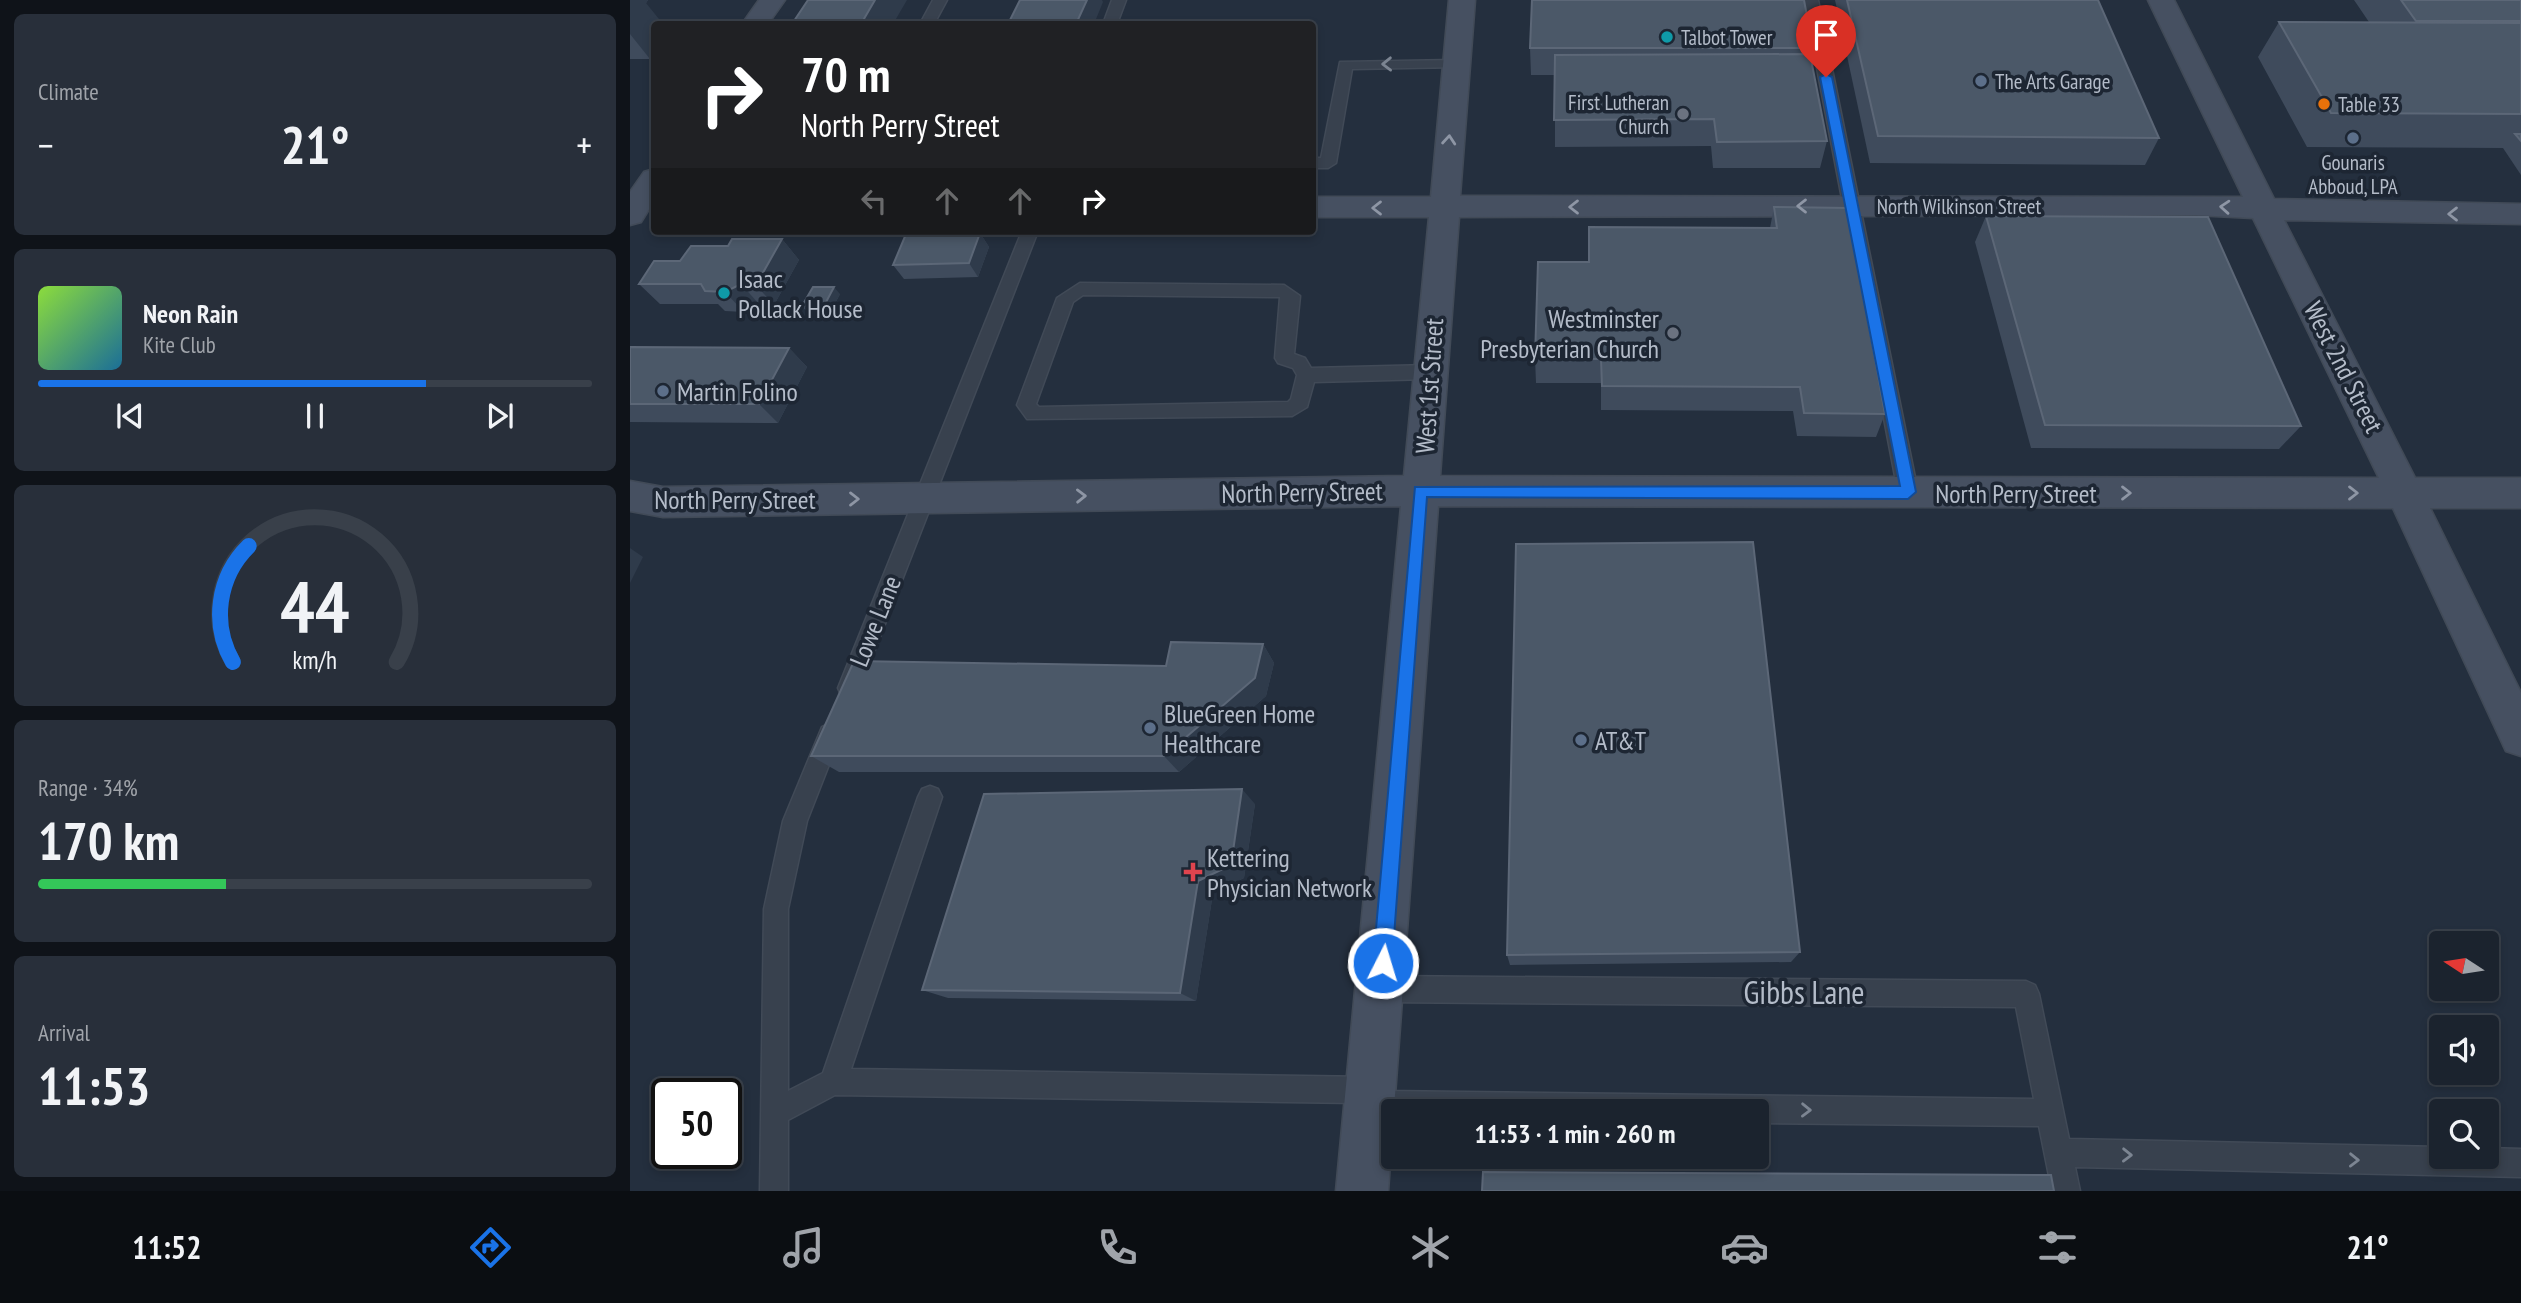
<!DOCTYPE html>
<html lang="en">
<head>
<meta charset="utf-8">
<style>
	:root { --surface:#1b232e; --page:#282f3a; --text:#f1f3f6; --muted:#a0a4aa; --line:#39404a; --accent:#1a73e8 }
	body { margin:0; font-family:"PT Sans Narrow",sans-serif; background:var(--page); color:var(--text); height:100vh; display:flex; flex-direction:column; font-size:26px; white-space:nowrap }
	* { box-sizing:border-box; margin:0 }
	p { font-size:23px; color:var(--muted) }
	.icon { flex:none; width:38px; height:38px; fill:none; stroke:currentColor; stroke-width:2; stroke-linecap:round; stroke-linejoin:round }
	.map { position:relative; flex:1; overflow:hidden }
	.side { display:flex; flex-direction:column; gap:14px; padding:14px; background:#0f1319; width:630px }
	.side>* { flex:none }
	.top-card { position:absolute; left:21px; top:21px; width:665px; height:214px; border-radius:7px; box-shadow:0 4px 10px #0003,0 0 0 2px var(--line); background:#202124; color:#fff; overflow:hidden }
	.needle { width:46px; rotate:282deg }
	.controls { position:absolute; left:1799px; top:931px; display:grid; gap:14px }
	.controls a { display:grid; place-items:center; width:70px; height:70px; border-radius:7px; background:var(--surface); box-shadow:0 4px 10px #0003,0 0 0 2px var(--line); font-size:35px }
	.speed { position:absolute; left:21px; top:1078px; display:flex; gap:14px; font-size:35px; font-weight:700; text-align:center }
	.speed>* { display:grid; place-content:center; width:91px; height:91px; border-radius:50%; background:var(--surface); box-shadow:0 4px 10px #0003,0 0 0 2px var(--line); line-height:1 }
	.speed .limit { border:4px solid #111; border-radius:10px; background:#fff; color:#111 }
	.pin { position:absolute; display:grid; place-items:center; width:60px; height:60px; color:#fff; margin:-72px -30px; border-radius:50% 50% 50% 0; rotate:-45deg; box-shadow:0 0 7px #0007 }
	.pin .icon { rotate:45deg }
	.me { position:absolute; width:77px; margin:-38px; rotate:5deg; stroke-linejoin:round; filter:drop-shadow(0 0 5px #0008) }
	.turn { display:flex; align-items:center; gap:24px; height:147px; padding:0 35px; font-size:32px }
	.turn .icon { width:91px; height:91px; stroke-width:2.5 }
	.turn b { display:block; font-size:49px; line-height:60px }
	.lanes { display:flex; align-items:center; height:66px; padding:0 35px; background:#0003; justify-content:center; gap:35px; direction:ltr }
	.lanes .off { opacity:.35 }
	.big { font-size:52px; font-weight:800; line-height:1.1 }
	.side .tile { flex:1; display:flex; flex-direction:column; justify-content:center; gap:10px; min-width:0; padding:0 24px; border-radius:10px; background:var(--page) }
	.side .dial { align-items:center; gap:0 }
	.dial svg { height:182px; overflow:visible; fill:none; stroke:var(--line); stroke-width:7; stroke-linecap:round; text-anchor:middle }
	.dial text { fill:var(--text); stroke:none }
	.song { display:flex; align-items:center; gap:21px }
	.cover { width:84px; height:84px; border-radius:10px; background:linear-gradient(135deg,hsl(90 70% 55%),hsl(200 70% 35%)) }
	.played { height:7px; border-radius:4px; background:linear-gradient(90deg,var(--accent) 70%,var(--line) 70%) }
	.keys { display:flex; justify-content:space-around; direction:ltr }
	.heat { display:flex; justify-content:space-between; align-items:center; font-size:38px; direction:ltr }
	.charge { height:10px; border-radius:5px; background:linear-gradient(90deg,#34c759 34%,var(--line) 0) }
	.trip { position:absolute; left:751px; top:1099px; width:388px; height:70px; border-radius:7px; background:var(--surface); box-shadow:0 4px 10px #0003,0 0 0 2px var(--line); font-weight:800; line-height:70px; text-align:center }
	.tab-bar { display:flex; height:112px; justify-content:space-around; align-items:center; background:#0b0e12; color:var(--muted) }
	.tab-bar .icon { width:49px; height:49px }
	.tab-bar .current { color:var(--accent) }
	.tab-bar b { font-size:32px; color:var(--text) }
	main { display:flex; flex:1; min-height:0 }
	.map>svg:first-child { display:block }
	.lines { fill:none; stroke-linecap:round; stroke-linejoin:round }
	.lane-casing { stroke:#414a57; stroke-width:3 }
	.secondary-casing { stroke:#414a57; stroke-width:3 }
	.lane { fill:#38414e; fill-rule:evenodd }
	.secondary { fill:#465061; fill-rule:evenodd }
	.wall { fill:#3f4b5c }
	.shaded-wall { fill:#2f3b4b }
	.building { fill:#4b5868; stroke:#5c6777; stroke-width:2 }
	.oneway { stroke:#7c8592 }
	.oneway2 { stroke:#8e96a5 }
	.route { fill:#1a73e8; stroke:#114b97; stroke-width:2 }
	.culture-dot { fill:#0f9aa8; stroke:#1d2633; stroke-width:2.5 }
	.service-dot { fill:#5c6f8a; stroke:#1d2633; stroke-width:2.5 }
	.food-dot { fill:#e8710a; stroke:#1d2633; stroke-width:2.5 }
	.worship-dot { fill:#6b7280; stroke:#1d2633; stroke-width:2.5 }
	.health-dot { fill:#e0444e; stroke:#1d2633; stroke-width:2.5 }
	.labels { text-anchor:middle; dominant-baseline:central; stroke-width:7; stroke-linejoin:round; paint-order:stroke }
	.far-poi-label { font-size:21px; fill:#b4bcc9; stroke:#1d2633; text-anchor:start }
	.far-street-label { font-size:21px; fill:#b4bcc9; stroke:#1d2633 }
	.poi-label { font-size:26px; fill:#b4bcc9; stroke:#1d2633; text-anchor:start }
	.street-label { font-size:26px; fill:#b4bcc9; stroke:#1d2633 }
	.near-street-label { font-size:32px; fill:#b4bcc9; stroke:#1d2633 }
</style>
</head>
<body>
<main>
<section class="side">
<div class="tile"><p>Climate</p>
<div class="heat"><a>−</a><b class="big">21°</b><a>+</a></div>
</div>
<div class="tile">
<div class="song"><i class="cover"></i><div><b>Neon Rain</b><p>Kite Club</p></div></div>
<div class="played"></div>
<div class="keys"><svg class="icon" aria-label="previous" viewBox="0 0 24 24"><path d="M18 5L8 12l10 7zM5 5v14"/></svg><svg class="icon" aria-label="pause" viewBox="0 0 24 24"><path d="M8 5v14M16 5v14"/></svg><svg class="icon" aria-label="next" viewBox="0 0 24 24"><path d="M6 5l10 7-10 7zM19 5v14"/></svg></div>
</div>
<div class="tile dial"><svg viewBox="0 0 100 80">
<path d="M14 69A42 42 0 1 1 86 69"/>
<path d="M14 69A42 42 0 0 1 21 18" stroke="#1a73e8"/>
<text x="50" y="56" font-size="32" font-weight="700">44</text>
<text x="50" y="72" font-size="11">km/h</text>
</svg></div>
<div class="tile"><p>Range · 34%</p><b class="big">170 km</b><div class="charge"></div></div>
<div class="tile"><p>Arrival</p><b class="big">11:53</b></div>
</section>
<div class="map">
<svg width="1891" height="1191" viewBox="0 0 1891 1191">
	<rect width="100%" height="100%" fill="#242f3e"/>
	<g class="lines">
		<!-- lane casing -->
		<g class="lane-casing">
			<g id="lane">
				<polygon points="303,0 317,0 304,24 290,24"/>
				<polygon points="482,0 496,0 487,24 473,24"/>
				<polygon points="1174,0 1188,0 1288,492 1285,498 1271,498 1268,492"/>
				<polygon points="826,60 831,61 831,67 722,69 706,163 698,168 682,168 682,158 691,158 710,62"/>
				<polygon points="392,231 408,231 230,688 227,695 219,698 211,695 208,688"/>
				<path d="M450,283L654,285L670,296L664,354L675,358L681,368L800,365L809,372L800,379L684,382L677,407L662,416L397,419L387,405L427,298ZM453,295L650,297L645,358L648,363L663,368L667,375L661,399L658,402L409,407L406,404L443,302Z"/>
				<polygon points="200,723 208,727 211,734 177,821 158,909 158,1091 193,1073 288,797 292,789 300,786 308,789 312,797 221,1069 741,1077 750,1081 754,1091 1404,1099 1386,1007 750,1002 741,998 737,989 741,980 750,976 1396,981 1405,985 1409,994 1439,1139 1811,1147 1811,1157 1857,1157 1857,1148 1891,1149 1891,1177 1445,1167 1450,1191 1422,1191 1409,1126 1127,1123 1127,1111 763,1111 763,1118 740,1118 730,1114 727,1103 205,1095 158,1120 158,1191 130,1191 134,909 153,821 192,727"/>
			</g>
		</g>
		<!-- secondary casing -->
		<g class="secondary-casing">
			<g id="secondary">
				<polygon points="129,0 155,0 138,24 112,24"/>
				<path d="M819,0H845L830,196L1613,197L1518,0H1544L1644,199L1891,204V224L1654,220L1785,478H1891V508H1800L1891,693V756L1876,751L1763,508L808,506L758,1191H706L771,506L33,517L0,511V481L33,487L774,476L799,217H682V197H801ZM1565,215L1623,218L1749,478L810,476L829,217Z"/>
				<polygon points="24,169 24,201 11,222 0,225 0,192 14,172"/>
			</g>
		</g>
		<!-- lane -->
		<use href="#lane" class="lane"/>
		<!-- secondary -->
		<use href="#secondary" class="secondary"/>
	</g>
	<!-- wall -->
	<g class="wall">
		<polygon points="0,0 18,0 16,3 20,59 0,59"/>
		<polygon points="1205,0 1468,0 1529,138 1515,165 1240,163"/>
		<polygon points="1724,0 1891,0 1891,175 1873,148 1677,147 1628,57 1649,22 1739,22"/>
		<polygon points="900,48 1183,48 1181,60 1197,141 1190,168 1083,168 1081,146 925,147 925,75 901,75"/>
		<polygon points="1144,207 1255,414 1246,437 1167,436 1163,411 971,410 971,383 906,383 905,358 958,262 1140,228"/>
		<polygon points="1356,216 1671,426 1649,449 1401,448 1345,242"/>
		<polygon points="350,233 359,247 348,277 274,279 263,265"/>
		<polygon points="152,239 169,260 144,305 129,304 114,312 95,311 88,304 30,304 9,284 50,261 98,246"/>
		<polygon points="210,294 200,313 178,313 172,306"/>
		<polygon points="0,347 159,348 177,367 148,423 0,422"/>
		<polygon points="633,644 644,663 636,696 549,772 209,772 181,756 536,666"/>
		<polygon points="625,804 614,878 583,893 566,1001 318,998 292,990"/>
		<polygon points="1170,952 1161,962 880,965 877,955"/>
	</g>
	<!-- shaded-wall -->
	<g class="shaded-wall">
		<polygon points="0,0 18,0 16,3 33,24 24,24 24,53 20,59 0,34"/>
		<polygon points="245,0 277,0 263,24 231,24"/>
		<polygon points="457,0 472,0 473,2 464,24 446,24"/>
		<polygon points="350,233 359,247 348,277 339,263"/>
		<polygon points="152,239 169,260 144,305 126,285"/>
		<polygon points="111,284 129,304 114,312 95,292"/>
		<polygon points="204,287 210,294 200,313 194,306"/>
		<polygon points="159,348 177,367 148,423 129,404"/>
		<polygon points="0,548 13,557 0,583"/>
		<polygon points="633,644 644,663 636,696 549,772 534,756"/>
		<polygon points="612,789 625,804 614,878 583,893 566,1001 550,993 568,881"/>
	</g>
	<!-- building -->
	<g class="building">
		<polygon points="178,0 245,0 231,24 162,24"/>
		<polygon points="390,0 457,0 446,24 378,24"/>
		<polygon points="902,0 1174,0 1183,48 900,48"/>
		<polygon points="1217,0 1468,0 1529,138 1248,136"/>
		<polygon points="1771,0 1891,0 1891,21 1786,21"/>
		<polygon points="1649,22 1891,23 1891,114 1701,113"/>
		<polygon points="1180,54 1197,141 1087,142 1084,119 924,120 925,55"/>
		<polygon points="1885,134 1891,134 1891,141"/>
		<polygon points="1144,207 1218,208 1255,414 1174,413 1170,387 972,386 971,359 905,358 908,262 959,262 959,227 1147,228"/>
		<polygon points="1356,216 1578,217 1671,426 1415,425"/>
		<polygon points="350,233 339,263 263,265 276,234"/>
		<polygon points="102,239 152,239 126,285 111,284 95,292 75,291 71,284 9,284 24,261 50,261 61,246 98,246"/>
		<polygon points="183,287 204,287 194,306 172,306"/>
		<polygon points="0,347 159,348 129,404 0,404"/>
		<polygon points="1123,542 1170,952 877,955 886,544"/>
		<polygon points="541,642 633,644 625,678 534,756 181,756 224,661 536,666"/>
		<polygon points="612,789 601,865 568,881 550,993 292,990 354,794"/>
		<polygon points="853,1172 1421,1175 1424,1191 852,1191"/>
	</g>
	<!-- one-way arrows -->
	<defs><path id="oneway-chevron" d="M-2-3.5L2.5 0L-2 3.5" fill="none" stroke-width="1.6" stroke-linecap="round" stroke-linejoin="round" transform="scale(1.75)"/></defs>
	<g class="oneway">
		<use href="#oneway-chevron" transform="translate(757 64) rotate(179)"/>
		<use href="#oneway-chevron" transform="translate(1176 1110) rotate(1)"/>
		<use href="#oneway-chevron" transform="translate(1497 1155) rotate(1)"/>
		<use href="#oneway-chevron" transform="translate(1724 1160) rotate(1)"/>
	</g>
	<g class="oneway2">
		<use href="#oneway-chevron" transform="translate(819 140) rotate(-85)"/>
		<use href="#oneway-chevron" transform="translate(1172 206) rotate(180)"/>
		<use href="#oneway-chevron" transform="translate(944 207) rotate(180)"/>
		<use href="#oneway-chevron" transform="translate(1595 207) rotate(-176)"/>
		<use href="#oneway-chevron" transform="translate(747 208) rotate(-180)"/>
		<use href="#oneway-chevron" transform="translate(1823 214) rotate(-180)"/>
		<use href="#oneway-chevron" transform="translate(1496 493)"/>
		<use href="#oneway-chevron" transform="translate(1723 493)"/>
		<use href="#oneway-chevron" transform="translate(451 496) rotate(-1)"/>
		<use href="#oneway-chevron" transform="translate(224 499)"/>
	</g>
	<!-- route -->
	<polygon class="route" points="1196,74 1202,77 1286,492 1278,499 797,497 762,963 759,970 753,973 746,970 743,963 785,487 1270,486 1190,77"/>
	<!-- markers -->
	<g class="culture-dot">
		<circle cx="1037" cy="37" r="7"/>
		<circle cx="94" cy="293" r="7"/>
	</g>
	<g class="service-dot">
		<circle cx="1351" cy="81" r="7"/>
		<circle cx="1723" cy="138" r="7"/>
		<circle cx="33" cy="391" r="7"/>
		<circle cx="520" cy="728" r="7"/>
		<circle cx="951" cy="740" r="7"/>
	</g>
	<circle class="food-dot" cx="1694" cy="104" r="7"/>
	<g class="worship-dot">
		<circle cx="1053" cy="114" r="7"/>
		<circle cx="1043" cy="333" r="7"/>
	</g>
	<path class="health-dot" d="M559.5 861.5h7v7h7v7h-7v7h-7v-7h-7v-7h7z"/>
	<g class="labels">
		<!-- far-poi labels -->
		<g class="far-poi-label">
			<text x="1051" y="37">Talbot Tower</text>
			<text x="1365" y="81">The Arts Garage</text>
			<text x="1039" y="102" text-anchor="end">First Lutheran<tspan x="1039" dy="24">Church</tspan></text>
			<text x="1708" y="104">Table 33</text>
			<text x="1723" y="162" text-anchor="middle">Gounaris<tspan x="1723" dy="24">Abboud, LPA</tspan></text>
		</g>
		<!-- far-street labels -->
		<g class="far-street-label">
			<text x="1329" y="206">North Wilkinson Street</text>
		</g>
		<!-- poi labels -->
		<g class="poi-label">
			<text x="108" y="278">Isaac<tspan x="108" dy="30">Pollack House</tspan></text>
			<text x="1029" y="318" text-anchor="end">Westminster<tspan x="1029" dy="30">Presbyterian Church</tspan></text>
			<text x="47" y="391">Martin Folino</text>
			<text x="534" y="713">BlueGreen Home<tspan x="534" dy="30">Healthcare</tspan></text>
			<text x="965" y="740">AT&amp;T</text>
			<text x="577" y="857">Kettering<tspan x="577" dy="30">Physician Network</tspan></text>
		</g>
		<!-- street labels -->
		<g class="street-label">
			<text transform="translate(1714 367) rotate(63)">West 2nd Street</text>
			<text transform="translate(799 386) rotate(-86)">West 1st Street</text>
			<text transform="translate(672 492) rotate(-1)">North Perry Street</text>
			<text x="1386" y="493">North Perry Street</text>
			<text x="105" y="499">North Perry Street</text>
			<text transform="translate(245 621) rotate(-68)">Lowe Lane</text>
		</g>
		<!-- near-street labels -->
		<g class="near-street-label">
			<text x="1174" y="992">Gibbs Lane</text>
		</g>
	</g>
</svg>
<div class="controls">
<a><svg class="needle" viewBox="-14 -14 28 28"><path d="M0-13l5 13h-10z" fill="#e53935"/><path d="M0 13l5-13h-10z" fill="#a0a4aa"/></svg></a>
<a><svg class="icon" aria-label="sound" viewBox="0 0 24 24"><path d="M4 9h4l5-4v14l-5-4H4zM17 9q2 3 0 6"/></svg></a>
<a><svg class="icon" aria-label="search" viewBox="0 0 24 24"><circle cx="10" cy="10" r="6"/><path d="M15 15l6 6"/></svg></a>
</div>
<div class="speed"><div class="limit">50</div></div>
<div class="pin" style="left:1196px;top:77px;background:#d93025"><svg class="icon" aria-label="arrive" viewBox="0 0 24 24"><path d="M6 21V4h12l-3 4 3 4H6"/></svg></div>
<svg class="me" style="left:753px;top:963px" viewBox="-20 -20 40 40"><circle r="17" fill="#1a73e8" stroke="#fff" stroke-width="3"/><path d="M0-11L8 9 0 5-8 9z" fill="#fff"/></svg>
<div class="trip">11:53 · 1 min · 260 m</div>
<div class="top-card">
<div class="turn"><svg class="icon" aria-label="right" viewBox="0 0 24 24"><path d="M7 20v-9h11M14 6l5 5-5 5"/></svg><div><b>70 m</b>North Perry Street</div></div>
<div class="lanes"><svg class="icon off" aria-label="left" viewBox="0 0 24 24"><path d="M17 20v-9H6M10 6l-5 5 5 5"/></svg><svg class="icon off" aria-label="ahead" viewBox="0 0 24 24"><path d="M12 20V5M6 11l6-6 6 6"/></svg><svg class="icon off" aria-label="ahead" viewBox="0 0 24 24"><path d="M12 20V5M6 11l6-6 6 6"/></svg><svg class="icon" aria-label="right" viewBox="0 0 24 24"><path d="M7 20v-9h11M14 6l5 5-5 5"/></svg></div>
</div>
</div>
</main>
<nav class="tab-bar">
<b>11:52</b>
<svg class="icon current" aria-label="directions" viewBox="0 0 24 24"><path d="M12 3l9 9-9 9-9-9zM9 14v-3h6M13 9l2 2-2 2"/></svg>
<svg class="icon" aria-label="music" viewBox="0 0 24 24"><path d="M9 18V5l10-2v13"/><circle cx="6" cy="18" r="3"/><circle cx="16" cy="16" r="3"/></svg>
<svg class="icon" aria-label="phone" viewBox="0 0 24 24"><path d="M5 4h4l2 5-3 2q2 4 5 5l2-3 5 2v4C11 20 4 13 5 4z"/></svg>
<svg class="icon" aria-label="climate" viewBox="0 0 24 24"><path d="M12 3v18M4 7l16 10M4 17L20 7"/></svg>
<svg class="icon" aria-label="car" viewBox="0 0 24 24"><path d="M5 17H2v-5l4-1 3-4h7l3 4 3 1v5h-3M9 17h6M6 11h13"/><circle cx="7" cy="17" r="2"/><circle cx="17" cy="17" r="2"/></svg>
<svg class="icon" aria-label="filters" viewBox="0 0 24 24"><path d="M4 7h16M4 17h16"/><circle cx="9" cy="7" r="2"/><circle cx="15" cy="17" r="2"/></svg>
<b>21°</b>
</nav>
</body>
</html>
